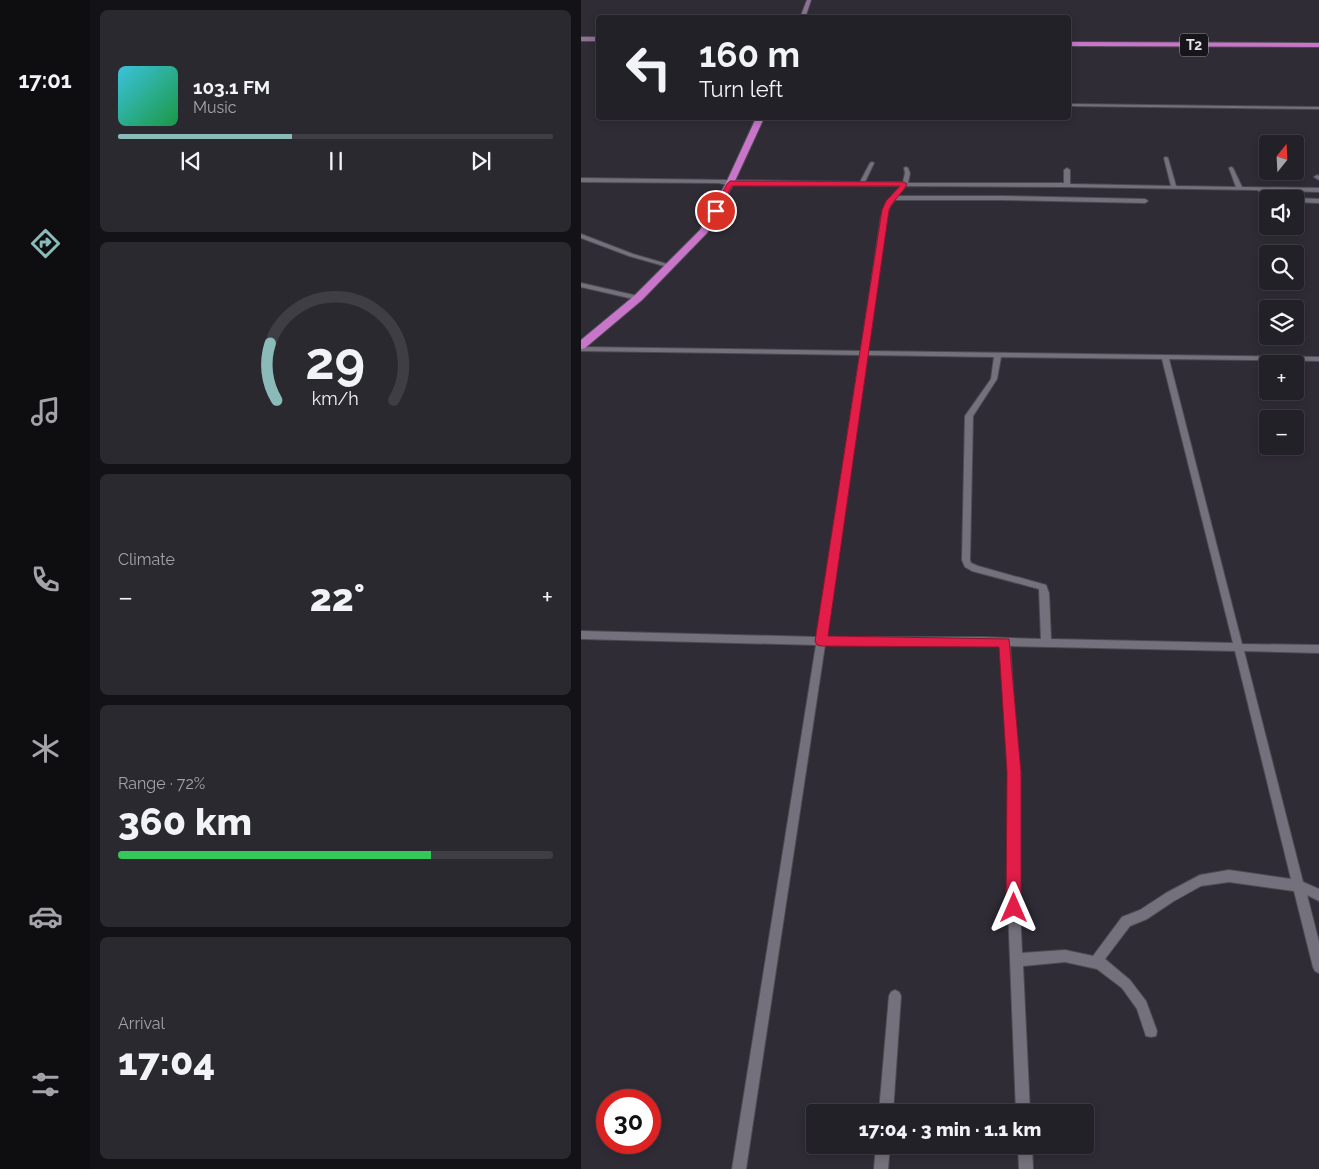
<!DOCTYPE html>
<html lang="en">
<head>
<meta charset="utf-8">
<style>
	:root { --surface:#232128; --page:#2b2930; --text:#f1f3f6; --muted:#a3a3a8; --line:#403e45; --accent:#8bbbb9 }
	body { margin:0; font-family:Raleway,sans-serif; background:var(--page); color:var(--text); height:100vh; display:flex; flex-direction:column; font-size:19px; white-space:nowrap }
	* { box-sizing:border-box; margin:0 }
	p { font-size:16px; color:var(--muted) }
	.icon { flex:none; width:28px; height:28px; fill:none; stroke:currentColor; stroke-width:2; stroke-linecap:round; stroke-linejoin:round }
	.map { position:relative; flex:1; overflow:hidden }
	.drawer { display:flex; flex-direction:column; gap:10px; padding:10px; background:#131216; width:491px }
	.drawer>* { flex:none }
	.top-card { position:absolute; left:15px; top:15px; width:475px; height:105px; border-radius:5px; box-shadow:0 2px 8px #0003,0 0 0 1px var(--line); background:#232128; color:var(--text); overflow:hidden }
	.needle { width:32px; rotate:18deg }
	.buttons { position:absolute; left:678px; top:135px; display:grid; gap:10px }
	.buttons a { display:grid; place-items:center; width:45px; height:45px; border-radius:5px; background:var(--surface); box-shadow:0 2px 8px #0003,0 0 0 1px var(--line); font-size:25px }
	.speed { position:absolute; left:15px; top:1089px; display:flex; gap:10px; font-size:25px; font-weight:700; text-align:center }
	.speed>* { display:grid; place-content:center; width:65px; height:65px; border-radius:50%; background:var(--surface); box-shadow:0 2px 8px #0003,0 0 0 1px var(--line); line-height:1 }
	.speed .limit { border:8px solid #d22; background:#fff; color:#111 }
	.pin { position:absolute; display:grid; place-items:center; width:42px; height:42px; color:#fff; margin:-21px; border:2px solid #fff; border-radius:50%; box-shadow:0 1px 5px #0007 }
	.me { position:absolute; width:55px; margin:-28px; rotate:0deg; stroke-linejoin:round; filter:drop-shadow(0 0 4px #0008) }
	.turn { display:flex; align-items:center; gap:18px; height:105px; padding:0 20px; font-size:22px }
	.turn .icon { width:65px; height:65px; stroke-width:2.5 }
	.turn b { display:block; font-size:35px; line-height:42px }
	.big { font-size:38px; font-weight:800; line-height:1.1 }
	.drawer .card { flex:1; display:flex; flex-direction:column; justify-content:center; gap:8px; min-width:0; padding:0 18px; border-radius:8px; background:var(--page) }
	.drawer .dial { align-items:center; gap:0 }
	.dial svg { height:130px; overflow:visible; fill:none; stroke:var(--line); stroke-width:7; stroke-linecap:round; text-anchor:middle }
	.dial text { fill:var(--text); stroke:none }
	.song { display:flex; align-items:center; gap:15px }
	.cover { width:60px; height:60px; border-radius:8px; background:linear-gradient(135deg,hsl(190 70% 55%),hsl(140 70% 35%)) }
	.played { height:5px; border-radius:2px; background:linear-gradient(90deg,var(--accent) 40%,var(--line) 40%) }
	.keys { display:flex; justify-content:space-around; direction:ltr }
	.heat { display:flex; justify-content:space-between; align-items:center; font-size:28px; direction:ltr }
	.charge { height:8px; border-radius:4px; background:linear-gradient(90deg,#34c759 72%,var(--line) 0) }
	.trip { position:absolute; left:225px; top:1104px; width:288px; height:50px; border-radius:5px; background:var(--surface); box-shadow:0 2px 8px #0003,0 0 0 1px var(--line); font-weight:800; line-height:50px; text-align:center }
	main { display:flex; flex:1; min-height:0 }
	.dock { display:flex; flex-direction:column; width:90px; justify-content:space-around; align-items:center; background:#0e0d10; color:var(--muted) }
	.dock .icon { width:35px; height:35px }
	.dock .selected { color:var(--accent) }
	.dock b { font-size:22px; color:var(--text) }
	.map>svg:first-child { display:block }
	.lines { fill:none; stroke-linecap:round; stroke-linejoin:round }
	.street-casing { stroke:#4d4b52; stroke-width:2 }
	.secondary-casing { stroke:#4d4b52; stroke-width:2 }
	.highway-casing { stroke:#4d4b52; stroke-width:2 }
	.street { fill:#75717c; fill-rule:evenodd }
	.secondary { fill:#8e7293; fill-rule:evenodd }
	.highway { fill:#c875ca; fill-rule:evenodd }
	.route { fill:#e11d48; stroke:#92132f }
	.labels { text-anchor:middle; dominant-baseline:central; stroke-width:5; stroke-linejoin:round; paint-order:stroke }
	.shield { fill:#17151a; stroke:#a7a5ac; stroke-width:1 }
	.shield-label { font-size:14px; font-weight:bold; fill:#e5e3ea }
</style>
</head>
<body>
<main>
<nav class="dock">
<b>17:01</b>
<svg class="icon selected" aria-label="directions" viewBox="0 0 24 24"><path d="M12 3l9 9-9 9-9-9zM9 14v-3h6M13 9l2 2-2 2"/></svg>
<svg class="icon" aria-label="music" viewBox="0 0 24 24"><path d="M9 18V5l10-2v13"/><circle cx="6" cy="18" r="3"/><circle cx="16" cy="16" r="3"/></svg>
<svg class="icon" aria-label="phone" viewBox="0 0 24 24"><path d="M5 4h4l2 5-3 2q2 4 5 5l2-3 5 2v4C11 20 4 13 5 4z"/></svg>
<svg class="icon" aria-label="climate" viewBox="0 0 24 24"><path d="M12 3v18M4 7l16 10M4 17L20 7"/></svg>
<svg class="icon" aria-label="car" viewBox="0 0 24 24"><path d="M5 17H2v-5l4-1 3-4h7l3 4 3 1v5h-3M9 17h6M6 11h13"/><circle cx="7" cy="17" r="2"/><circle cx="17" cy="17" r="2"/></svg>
<svg class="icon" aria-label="filters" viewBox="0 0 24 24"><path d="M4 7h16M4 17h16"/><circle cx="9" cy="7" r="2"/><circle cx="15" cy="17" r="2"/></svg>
</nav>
<section class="drawer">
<div class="card">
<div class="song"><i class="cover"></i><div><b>103.1 FM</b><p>Music</p></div></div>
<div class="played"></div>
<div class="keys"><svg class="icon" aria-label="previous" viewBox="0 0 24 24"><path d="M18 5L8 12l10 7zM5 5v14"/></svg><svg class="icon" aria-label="pause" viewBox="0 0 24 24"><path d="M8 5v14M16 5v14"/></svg><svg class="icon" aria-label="next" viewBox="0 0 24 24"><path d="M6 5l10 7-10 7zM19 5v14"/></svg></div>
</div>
<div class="card dial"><svg viewBox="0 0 100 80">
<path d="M14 69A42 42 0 1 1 86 69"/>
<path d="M14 69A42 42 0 0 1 10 34" stroke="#8bbbb9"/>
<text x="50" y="56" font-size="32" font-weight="700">29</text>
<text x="50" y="72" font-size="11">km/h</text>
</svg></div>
<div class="card"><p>Climate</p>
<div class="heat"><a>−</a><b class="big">22°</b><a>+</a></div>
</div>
<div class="card"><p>Range · 72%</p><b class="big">360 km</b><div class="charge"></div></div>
<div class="card"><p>Arrival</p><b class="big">17:04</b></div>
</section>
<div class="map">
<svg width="738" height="1169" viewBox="0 0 738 1169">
	<rect width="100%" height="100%" fill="#2f2c36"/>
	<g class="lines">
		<!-- street casing -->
		<g class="street-casing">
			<g id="street">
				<polygon points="488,104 738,107 738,109 488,106"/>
				<path d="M585,157L587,158L595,186L655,187L648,168L650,167L652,168L661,187L738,188V192L683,190L700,199H693L676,190L486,187L325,186L316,196H419L564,199L567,201L564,203L419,200H314L309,206L304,223L286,351L738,357V361L588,359L661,644L738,645V653L663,651L722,882L738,889V901L726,895L738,942V973L734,971L732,967L713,891L648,882L620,886L593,901L566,919L549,926L524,959L549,980L565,1001L576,1031L575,1036L570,1037L565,1036L556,1009L541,988L516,969L484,962L442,966L449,1112H435L427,908L428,772L420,646L244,645L165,1169H151L235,645L0,639V631L236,637L279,355L0,351V347L280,351L300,217L306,202L320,186L149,185L137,183L0,182V178L279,182L289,163L291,162L293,163L284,182H322L324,173L323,168L325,167L327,168L329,173L327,183H483V170L486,168L489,170V184L590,186L583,158ZM286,355L413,357L410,379L384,416L381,560L384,567L391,571L458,589L460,639L400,637H245ZM420,357L581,359L652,643L470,639L468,593L465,585L397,566L390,563L389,560L392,416L416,379ZM429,646L654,651L710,879L648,870L619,875L585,893L559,910L541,917L512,956L484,950L441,953L439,908L438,772Z"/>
				<polygon points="736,175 738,176 738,180 733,177"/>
				<polygon points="714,198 738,199 738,203 714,202 713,199"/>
				<polygon points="0,234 52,254 93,266 90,268 48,256 0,238"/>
				<polygon points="0,283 57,296 60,298 57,300 0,287"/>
				<polygon points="314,990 318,992 320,996 312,1112 298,1112 308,996 310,992"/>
				<polygon points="295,1145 309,1145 307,1169 293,1169"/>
				<polygon points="437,1145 451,1145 452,1169 438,1169"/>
			</g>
		</g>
		<!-- secondary casing -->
		<g class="secondary-casing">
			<g id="secondary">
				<polygon points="226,0 230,0 224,18 219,18"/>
				<rect x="0" y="37" width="18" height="4"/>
			</g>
		</g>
		<!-- highway casing -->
		<g class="highway-casing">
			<g id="highway">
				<polygon points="488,42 738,43 738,47 488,46"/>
				<polygon points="175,118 183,118 153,183 126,233 61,300 4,348 0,349 0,340 53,296 119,230 145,183"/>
			</g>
		</g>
		<!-- street -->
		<use href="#street" class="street"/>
		<!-- secondary -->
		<use href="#secondary" class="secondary"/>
		<!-- highway -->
		<use href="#highway" class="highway"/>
	</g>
	<!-- route -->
	<path class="route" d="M149,181L323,182L326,184C321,194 312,200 308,210L247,636L428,639L440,772V908L438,913L433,916L427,913L425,908L426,772L418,647L240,646L236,645L234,641L301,210L305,201L319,186H151L137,212H132L131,211L146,184Z"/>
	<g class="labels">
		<!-- shield labels -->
		<rect class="shield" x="599" y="33.5" width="28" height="23" rx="4"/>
		<g class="shield-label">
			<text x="613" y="45">T2</text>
		</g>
	</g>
</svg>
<div class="buttons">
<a><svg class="needle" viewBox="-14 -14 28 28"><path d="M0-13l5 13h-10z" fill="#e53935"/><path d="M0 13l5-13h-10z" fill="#a3a3a8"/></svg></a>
<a><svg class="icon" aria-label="sound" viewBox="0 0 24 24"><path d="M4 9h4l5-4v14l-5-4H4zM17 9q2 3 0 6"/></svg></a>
<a><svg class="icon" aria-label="search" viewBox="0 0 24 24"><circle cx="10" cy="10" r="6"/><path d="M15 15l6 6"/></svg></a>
<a><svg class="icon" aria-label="layers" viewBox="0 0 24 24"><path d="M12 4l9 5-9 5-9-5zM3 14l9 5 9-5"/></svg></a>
<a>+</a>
<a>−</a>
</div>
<div class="speed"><div class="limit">30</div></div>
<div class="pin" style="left:135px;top:211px;background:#d93025"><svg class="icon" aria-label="arrive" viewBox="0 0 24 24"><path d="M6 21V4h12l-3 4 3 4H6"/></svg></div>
<svg class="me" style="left:433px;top:908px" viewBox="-20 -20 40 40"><path d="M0-17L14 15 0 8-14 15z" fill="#e11d48" stroke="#fff" stroke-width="4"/></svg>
<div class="trip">17:04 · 3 min · 1.1 km</div>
<div class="top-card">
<div class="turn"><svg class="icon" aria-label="left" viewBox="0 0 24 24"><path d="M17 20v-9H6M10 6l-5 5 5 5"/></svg><div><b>160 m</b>Turn left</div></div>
</div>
</div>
</main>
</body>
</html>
